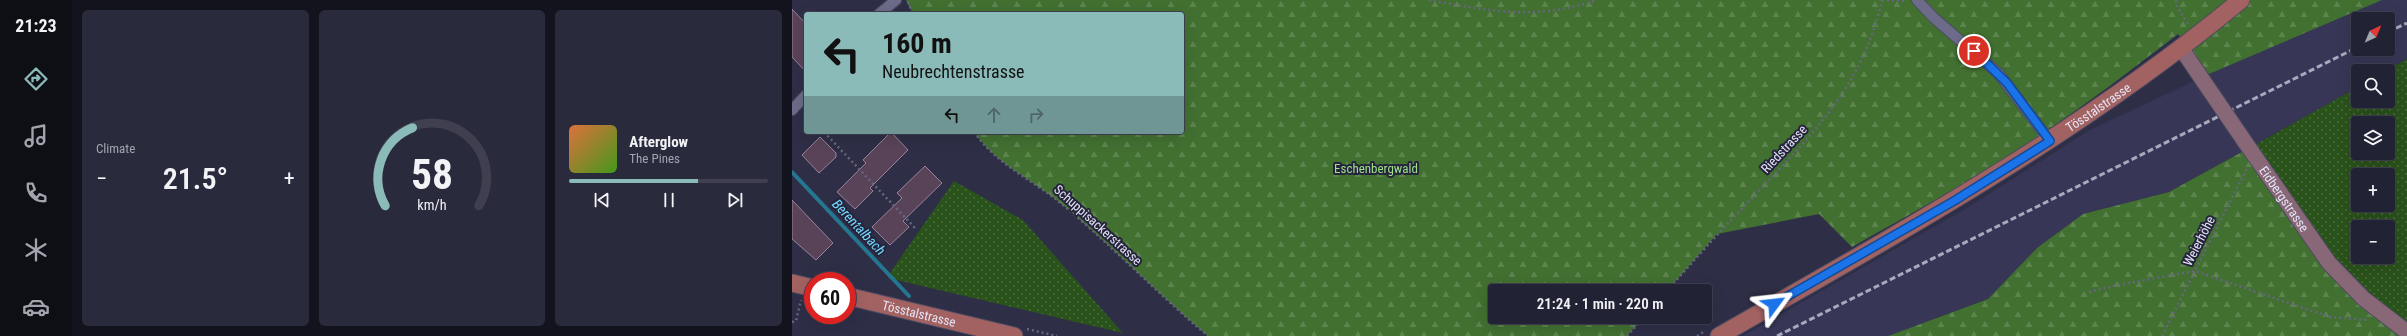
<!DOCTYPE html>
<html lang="en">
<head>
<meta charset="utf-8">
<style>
	:root { --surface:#222235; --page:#2a2a3d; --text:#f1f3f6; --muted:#a2a4ad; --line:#3f3f50; --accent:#8bbbb9 }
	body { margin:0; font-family:"Roboto Condensed",sans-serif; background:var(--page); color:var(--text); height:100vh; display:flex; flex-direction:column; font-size:15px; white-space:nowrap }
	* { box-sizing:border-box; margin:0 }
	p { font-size:13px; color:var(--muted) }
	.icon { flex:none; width:22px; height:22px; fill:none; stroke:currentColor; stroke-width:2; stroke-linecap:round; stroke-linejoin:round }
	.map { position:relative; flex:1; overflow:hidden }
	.panel { display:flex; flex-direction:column; gap:10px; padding:10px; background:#13131d; width:720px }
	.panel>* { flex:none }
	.top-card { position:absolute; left:12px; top:12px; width:380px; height:122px; border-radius:4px; box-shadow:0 4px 16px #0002,0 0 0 1px var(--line); background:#8bbbb9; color:#111; overflow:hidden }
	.needle { width:26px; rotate:44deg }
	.controls { position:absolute; left:1559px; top:12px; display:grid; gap:8px }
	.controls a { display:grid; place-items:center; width:44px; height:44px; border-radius:4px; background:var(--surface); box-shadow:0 4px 16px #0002,0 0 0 1px var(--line); font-size:20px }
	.speed { position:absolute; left:12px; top:272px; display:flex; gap:8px; font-size:20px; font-weight:700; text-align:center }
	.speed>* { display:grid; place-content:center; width:52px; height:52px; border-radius:50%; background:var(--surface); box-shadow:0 4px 16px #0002,0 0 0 1px var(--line); line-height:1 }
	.speed .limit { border:6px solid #d22; background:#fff; color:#111 }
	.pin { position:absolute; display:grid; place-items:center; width:34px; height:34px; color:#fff; margin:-17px; border:2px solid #fff; border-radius:50%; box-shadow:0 1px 4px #0007 }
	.me { position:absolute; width:44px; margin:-22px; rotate:60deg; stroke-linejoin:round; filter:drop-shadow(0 0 3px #0008) }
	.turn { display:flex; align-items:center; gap:14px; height:84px; padding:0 12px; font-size:18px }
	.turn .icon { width:52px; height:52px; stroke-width:2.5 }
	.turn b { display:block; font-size:28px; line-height:34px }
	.lanes { display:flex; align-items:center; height:38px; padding:0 12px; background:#0003; justify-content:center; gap:20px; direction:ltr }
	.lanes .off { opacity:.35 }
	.big { font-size:30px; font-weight:600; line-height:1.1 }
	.panel .card { flex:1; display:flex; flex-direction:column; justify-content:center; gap:6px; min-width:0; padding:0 14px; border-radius:6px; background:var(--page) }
	.panel .dial { align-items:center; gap:0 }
	.dial svg { height:104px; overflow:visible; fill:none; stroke:var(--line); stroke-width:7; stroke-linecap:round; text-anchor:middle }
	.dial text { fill:var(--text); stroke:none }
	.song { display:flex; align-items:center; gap:12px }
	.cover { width:48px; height:48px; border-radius:6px; background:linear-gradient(135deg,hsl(20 70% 55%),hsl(100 70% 35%)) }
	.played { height:4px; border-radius:2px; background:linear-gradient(90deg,var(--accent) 65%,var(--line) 65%) }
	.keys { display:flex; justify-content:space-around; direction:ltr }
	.heat { display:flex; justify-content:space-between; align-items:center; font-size:22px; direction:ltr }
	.panel .tiles { flex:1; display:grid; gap:10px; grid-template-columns:repeat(3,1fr) }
	.trip { position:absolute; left:696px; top:284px; width:224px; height:40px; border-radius:4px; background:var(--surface); box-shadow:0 4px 16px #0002,0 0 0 1px var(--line); font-weight:600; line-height:40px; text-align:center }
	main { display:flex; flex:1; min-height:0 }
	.tab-bar { display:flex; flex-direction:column; width:72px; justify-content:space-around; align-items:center; background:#0e0e15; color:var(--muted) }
	.tab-bar .icon { width:28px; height:28px }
	.tab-bar .selected { color:var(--accent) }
	.tab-bar b { font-size:18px; color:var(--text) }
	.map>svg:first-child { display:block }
	.built { fill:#373656; fill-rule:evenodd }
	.grass { fill:url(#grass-dots); fill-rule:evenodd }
	.forest { fill:url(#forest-firs) }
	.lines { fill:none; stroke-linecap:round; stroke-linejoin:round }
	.stream { stroke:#257690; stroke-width:4 }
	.building { fill:#594358; stroke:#9b829a }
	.street-casing { stroke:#4d4b61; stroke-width:12 }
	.secondary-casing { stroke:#4d4b61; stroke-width:17 }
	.primary-casing { stroke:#4d4b61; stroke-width:19 }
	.path { stroke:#66667d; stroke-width:2.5; stroke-dasharray:2 3; stroke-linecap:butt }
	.street { stroke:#6c6c8a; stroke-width:10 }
	.secondary { stroke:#886776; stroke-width:15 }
	.primary { stroke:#a36262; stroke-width:17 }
	.rail { stroke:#a9a9bd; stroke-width:3; stroke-dasharray:6 3; stroke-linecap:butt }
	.secondary-bridge-casing { stroke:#4d4b61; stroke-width:17; stroke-linecap:butt }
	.secondary-bridge { stroke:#886776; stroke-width:15 }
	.route-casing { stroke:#114b97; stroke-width:10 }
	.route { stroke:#1a73e8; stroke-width:7 }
	.labels { text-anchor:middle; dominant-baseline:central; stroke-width:4; stroke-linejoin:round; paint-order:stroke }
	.street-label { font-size:13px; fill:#e5e5f6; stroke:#25243c }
	.park-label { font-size:13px; fill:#9ee188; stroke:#25243c }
	.water-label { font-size:14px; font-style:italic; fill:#72daff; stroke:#25243c }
</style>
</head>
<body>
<main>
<nav class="tab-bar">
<b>21:23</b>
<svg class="icon selected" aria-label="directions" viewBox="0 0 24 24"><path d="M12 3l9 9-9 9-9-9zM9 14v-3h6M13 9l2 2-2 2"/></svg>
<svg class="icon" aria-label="music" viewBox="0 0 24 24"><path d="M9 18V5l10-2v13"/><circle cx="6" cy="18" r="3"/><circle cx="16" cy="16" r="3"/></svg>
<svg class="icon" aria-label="phone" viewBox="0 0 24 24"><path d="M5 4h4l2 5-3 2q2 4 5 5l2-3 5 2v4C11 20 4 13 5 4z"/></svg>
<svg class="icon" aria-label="climate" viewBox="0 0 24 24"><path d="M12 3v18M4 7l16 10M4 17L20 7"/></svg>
<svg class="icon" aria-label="car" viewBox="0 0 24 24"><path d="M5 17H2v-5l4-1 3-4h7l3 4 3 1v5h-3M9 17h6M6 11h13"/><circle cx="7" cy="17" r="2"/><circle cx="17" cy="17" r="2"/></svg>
</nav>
<section class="panel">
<div class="tiles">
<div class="card"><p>Climate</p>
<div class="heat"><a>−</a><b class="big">21.5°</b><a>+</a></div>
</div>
<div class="card dial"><svg viewBox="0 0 100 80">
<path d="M14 69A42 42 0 1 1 86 69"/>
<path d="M14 69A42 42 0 0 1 35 9" stroke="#8bbbb9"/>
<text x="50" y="56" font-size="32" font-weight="700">58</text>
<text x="50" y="72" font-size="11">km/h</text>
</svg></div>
<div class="card">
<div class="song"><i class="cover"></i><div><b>Afterglow</b><p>The Pines</p></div></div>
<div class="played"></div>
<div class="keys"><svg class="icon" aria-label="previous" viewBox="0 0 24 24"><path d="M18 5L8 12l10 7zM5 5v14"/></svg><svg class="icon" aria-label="pause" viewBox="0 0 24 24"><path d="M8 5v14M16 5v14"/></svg><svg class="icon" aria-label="next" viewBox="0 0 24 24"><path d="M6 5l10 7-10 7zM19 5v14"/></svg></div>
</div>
</div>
</section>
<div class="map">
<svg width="1615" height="336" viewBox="0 0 1615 336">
	<defs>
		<pattern id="grass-dots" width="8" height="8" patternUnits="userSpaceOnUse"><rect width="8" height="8" fill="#2a521b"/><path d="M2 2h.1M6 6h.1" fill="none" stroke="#496b3d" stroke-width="1.8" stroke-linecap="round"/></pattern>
		<pattern id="forest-firs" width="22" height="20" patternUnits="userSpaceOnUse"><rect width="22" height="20" fill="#427031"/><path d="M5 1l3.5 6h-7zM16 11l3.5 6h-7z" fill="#5d844f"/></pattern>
	</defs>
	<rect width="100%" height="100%" fill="#2e2e47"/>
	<!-- built -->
	<path class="built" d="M1590,0H1615V59L1593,71H1566V87L1377,192L1291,214L1245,248L1196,299L1096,336H951L1173,209L1298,130L1434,66ZM1566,19H1596V49H1566Z"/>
	<!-- grass -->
	<g class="grass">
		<path d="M1615,59V332L1572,299L1457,148L1566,87V101H1596V71H1593ZM1566,123H1596V153H1566ZM1566,175H1596V205H1566ZM1566,227H1596V257H1566Z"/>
		<polygon points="162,181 231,220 331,333 96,278 100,270"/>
	</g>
	<!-- forest -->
	<g class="forest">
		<path d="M114,0H1590L1417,74L1386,34C1343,67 1299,101 1254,131C1192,174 1125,210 1060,247L1027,214L925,234L875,291H703V317H852L835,336H416C366,294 321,247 271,205C241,180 205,165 182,132H390V14H121Z"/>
		<polygon points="1457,148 1537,263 1615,336 1096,336 1196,299 1245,248 1291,214 1377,192"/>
	</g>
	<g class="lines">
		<!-- stream -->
		<polyline class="stream" points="0,172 117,296"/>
	</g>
	<!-- building -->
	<g class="building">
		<polygon points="0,9 14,24 14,72 0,57"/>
		<polygon points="99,132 116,150 78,188 81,191 63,209 45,192 74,163 71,160"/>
		<polygon points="28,137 44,153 44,157 27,173 10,155"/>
		<polygon points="133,166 150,183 111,221 117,227 98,245 80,227 110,198 105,193"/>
		<polygon points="0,200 41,243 24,260 0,239"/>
	</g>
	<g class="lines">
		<!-- street casing -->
		<g class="street-casing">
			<g id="street">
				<polyline points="1125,0 1142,18 1207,74 1258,141"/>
				<polyline points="87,14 104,0"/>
				<polyline points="0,110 14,95"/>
			</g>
		</g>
		<!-- secondary casing -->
		<g class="secondary-casing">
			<g id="secondary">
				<polyline points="1389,48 1412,82"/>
				<path id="s1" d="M1453,142L1537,263L1572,299L1615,332"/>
			</g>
		</g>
		<!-- primary casing -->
		<g class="primary-casing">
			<g id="primary">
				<polyline points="0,283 21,288"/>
				<path id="s2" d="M55,296L222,336"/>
				<path id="s3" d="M927,336C1107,233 1289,133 1449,0"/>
			</g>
		</g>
		<!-- path -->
		<g class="path">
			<path d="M637,0C700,11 742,21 805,0"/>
			<polyline points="1090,0 1114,1"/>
			<polyline points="1384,0 1385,7 1396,24"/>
			<polyline points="116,2 121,14"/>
			<polyline points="32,132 123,228"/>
			<path d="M182,132C205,165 241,180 271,205C321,247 366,294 416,336"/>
			<path d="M875,291C903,259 931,228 961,197C1020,134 1070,88 1090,0"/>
			<polyline points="1297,292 1325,285 1403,271 1538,317 1577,320"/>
			<polyline points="0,322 4,321 9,300"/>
			<polyline points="235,329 265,336"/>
			<polyline points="835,336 852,317"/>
			<polyline points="905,336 913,331"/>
			<polyline points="1370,336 1455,168"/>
		</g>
		<!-- street -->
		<use href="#street" class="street"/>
		<!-- secondary -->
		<use href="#secondary" class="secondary"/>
		<!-- primary -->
		<use href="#primary" class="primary"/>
		<!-- rail -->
		<g class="rail">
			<polyline points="1596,32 1615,23"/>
			<polyline points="985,336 1566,47"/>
		</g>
		<!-- secondary-bridge casing -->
		<g class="secondary-bridge-casing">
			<polyline id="secondary-bridge" points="1412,82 1453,142"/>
		</g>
		<!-- secondary-bridge -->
		<use href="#secondary-bridge" class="secondary-bridge"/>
	</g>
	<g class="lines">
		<!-- route casing -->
		<g class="route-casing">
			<polyline id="route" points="982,304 1162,201 1258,141 1215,83 1182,51"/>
		</g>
		<!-- route -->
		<use href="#route" class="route"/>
	</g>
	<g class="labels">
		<!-- street labels -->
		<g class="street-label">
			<text stroke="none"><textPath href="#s3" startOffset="443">Tösstalstrasse</textPath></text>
			<text transform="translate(992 149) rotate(-47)">Riedstrasse</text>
			<text stroke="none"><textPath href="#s1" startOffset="69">Eidbergstrasse</textPath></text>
			<text transform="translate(306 225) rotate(42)">Schuppisackerstrasse</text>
			<text transform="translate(1407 241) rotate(-63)">Weierhöhe</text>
			<text stroke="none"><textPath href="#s2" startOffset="74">Tösstalstrasse</textPath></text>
		</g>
		<!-- park labels -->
		<g class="park-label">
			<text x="584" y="168">Eschenbergwald</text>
		</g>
		<!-- water labels -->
		<g class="water-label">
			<text transform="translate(67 227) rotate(47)">Berentalbach</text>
		</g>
	</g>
</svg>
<div class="controls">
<a><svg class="needle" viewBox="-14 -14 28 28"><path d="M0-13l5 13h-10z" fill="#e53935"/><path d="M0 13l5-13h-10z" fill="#a2a4ad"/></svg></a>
<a><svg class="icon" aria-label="search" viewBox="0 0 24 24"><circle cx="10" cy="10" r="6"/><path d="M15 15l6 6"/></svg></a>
<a><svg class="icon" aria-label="layers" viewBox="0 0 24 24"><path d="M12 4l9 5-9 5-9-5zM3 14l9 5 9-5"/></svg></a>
<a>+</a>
<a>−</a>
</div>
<div class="speed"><div class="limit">60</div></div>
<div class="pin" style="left:1182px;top:51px;background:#d93025"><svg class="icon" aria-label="arrive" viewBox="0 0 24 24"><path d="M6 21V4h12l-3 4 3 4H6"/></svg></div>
<svg class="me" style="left:982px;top:304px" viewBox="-20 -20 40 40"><path d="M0-17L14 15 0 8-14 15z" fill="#1a73e8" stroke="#fff" stroke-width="4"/></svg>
<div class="trip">21:24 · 1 min · 220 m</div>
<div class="top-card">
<div class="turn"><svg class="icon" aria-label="left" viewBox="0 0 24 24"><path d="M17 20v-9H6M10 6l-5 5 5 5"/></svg><div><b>160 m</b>Neubrechtenstrasse</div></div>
<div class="lanes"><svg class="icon" aria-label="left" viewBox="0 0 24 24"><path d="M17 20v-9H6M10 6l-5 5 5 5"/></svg><svg class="icon off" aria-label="ahead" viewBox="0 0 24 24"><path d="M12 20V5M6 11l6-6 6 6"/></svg><svg class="icon off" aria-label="right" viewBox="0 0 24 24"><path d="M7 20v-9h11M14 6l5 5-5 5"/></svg></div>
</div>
</div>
</main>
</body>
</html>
